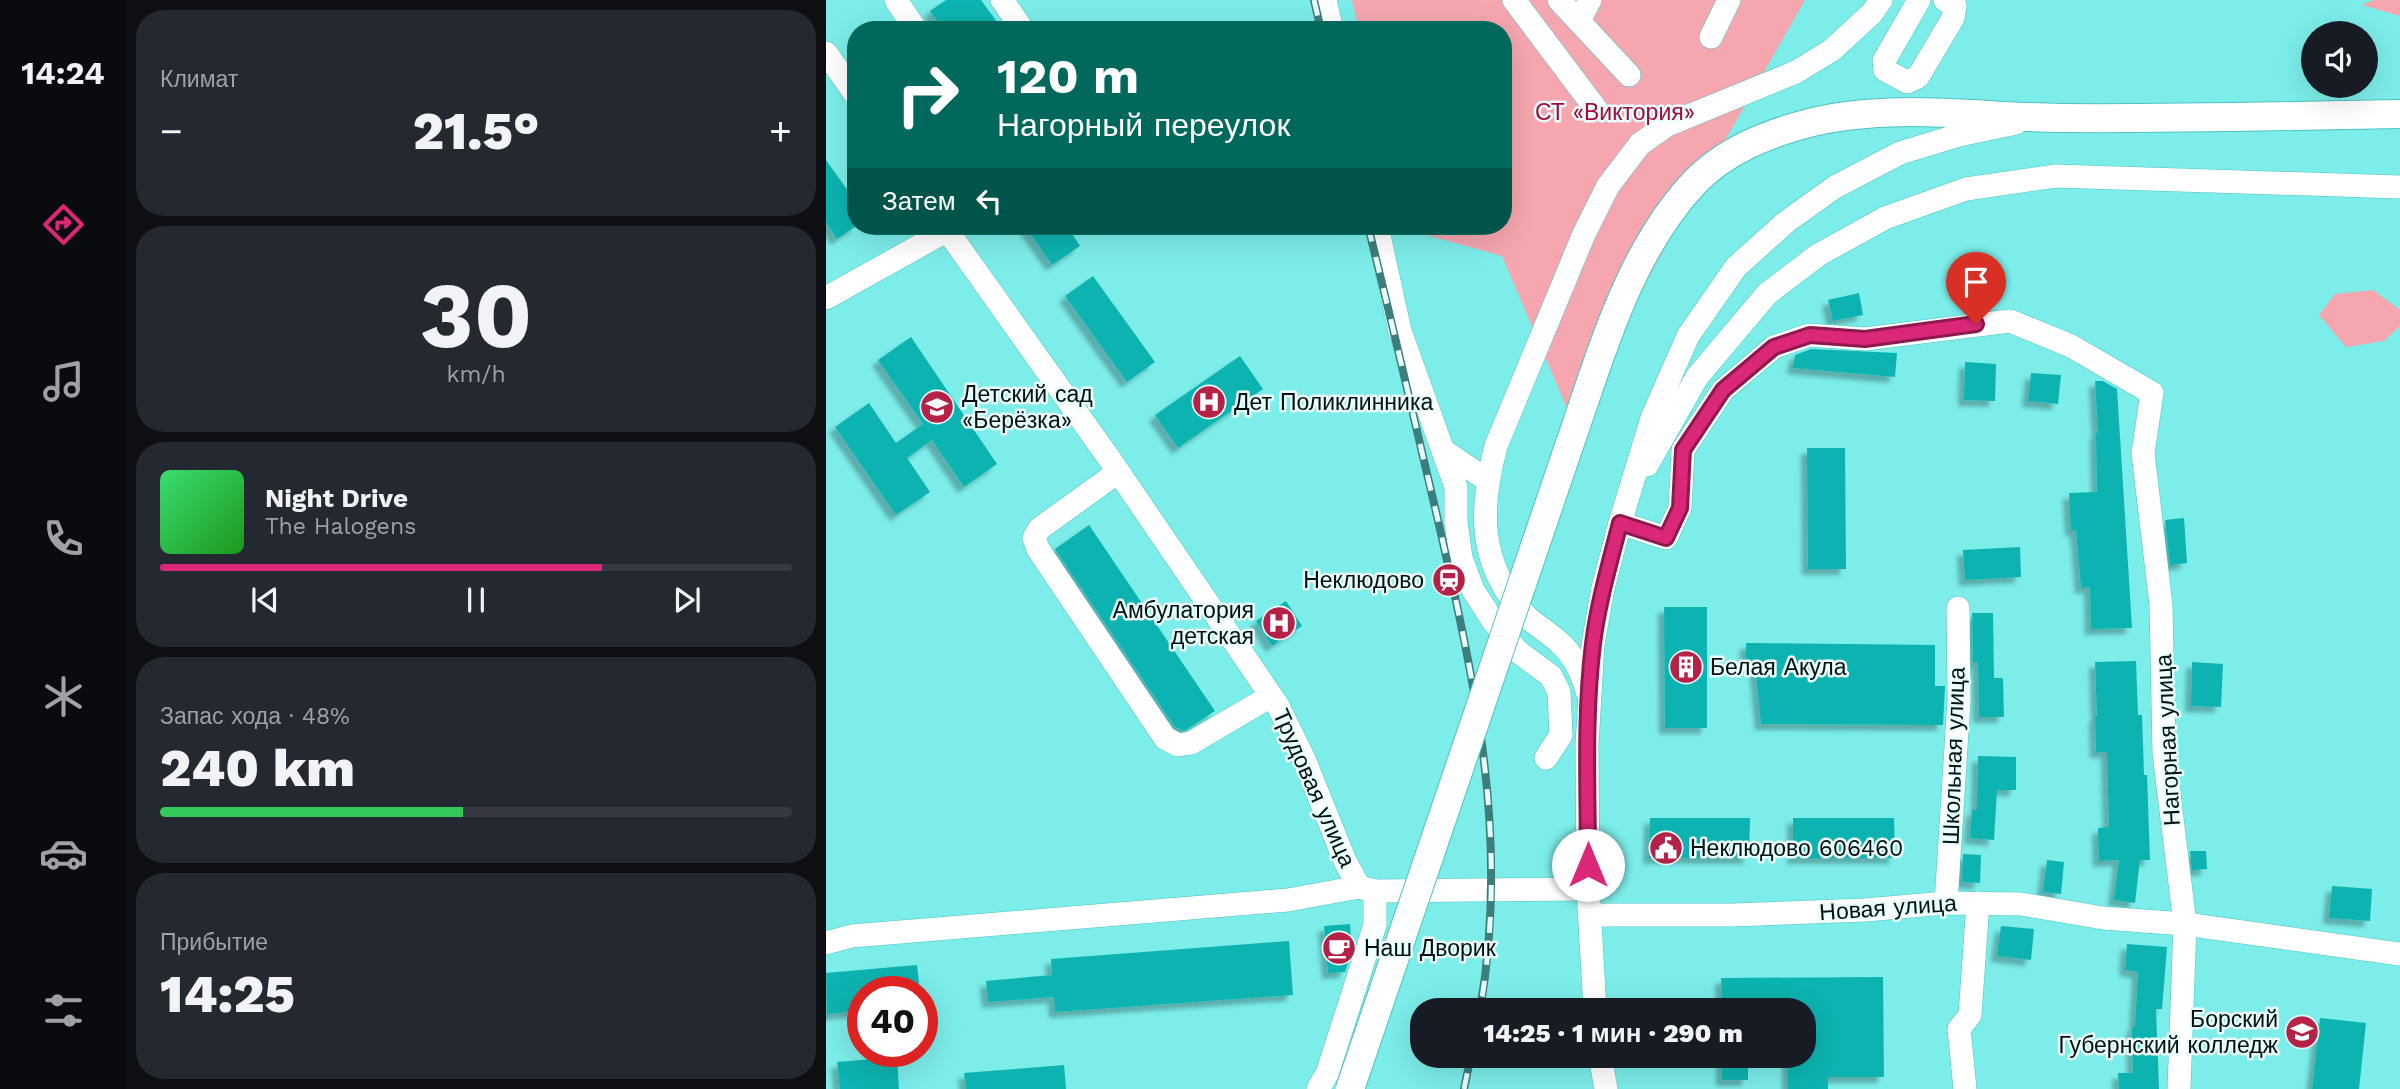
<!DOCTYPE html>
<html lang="ru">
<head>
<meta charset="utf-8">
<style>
	:root { --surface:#171b24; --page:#242831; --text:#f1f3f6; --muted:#9ea1a6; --line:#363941; --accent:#db2777 }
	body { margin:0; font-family:"Work Sans",sans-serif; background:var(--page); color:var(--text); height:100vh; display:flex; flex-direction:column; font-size:26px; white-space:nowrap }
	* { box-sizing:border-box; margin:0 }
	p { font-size:23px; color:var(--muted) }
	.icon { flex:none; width:38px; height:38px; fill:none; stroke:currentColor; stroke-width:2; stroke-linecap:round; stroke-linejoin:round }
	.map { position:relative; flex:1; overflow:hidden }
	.side { display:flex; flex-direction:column; gap:10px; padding:10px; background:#0d0f14; width:700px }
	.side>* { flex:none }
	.guide { position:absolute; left:21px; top:21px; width:665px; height:214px; border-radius:28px; box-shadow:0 7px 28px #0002; background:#00695c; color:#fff; overflow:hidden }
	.buttons { position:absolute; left:1475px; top:21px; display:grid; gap:14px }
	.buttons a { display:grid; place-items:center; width:77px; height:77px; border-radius:50%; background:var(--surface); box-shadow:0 7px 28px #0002; font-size:35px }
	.speed { position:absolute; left:21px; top:976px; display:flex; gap:14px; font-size:35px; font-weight:700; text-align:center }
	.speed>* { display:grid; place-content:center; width:91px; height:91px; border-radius:50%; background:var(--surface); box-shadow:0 7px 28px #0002; line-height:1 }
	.speed .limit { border:10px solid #d22; background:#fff; color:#111 }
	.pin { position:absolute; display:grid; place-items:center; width:60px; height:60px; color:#fff; margin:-72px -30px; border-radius:50% 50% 50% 0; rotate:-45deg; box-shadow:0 0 7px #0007 }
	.pin .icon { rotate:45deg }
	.me { position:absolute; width:77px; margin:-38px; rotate:0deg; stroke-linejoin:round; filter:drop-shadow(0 0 5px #0008) }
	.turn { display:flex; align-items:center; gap:24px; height:147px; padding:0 35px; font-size:32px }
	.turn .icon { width:91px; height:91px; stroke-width:2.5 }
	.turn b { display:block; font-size:49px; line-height:60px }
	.then { display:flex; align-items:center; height:66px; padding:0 35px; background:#0003; gap:14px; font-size:26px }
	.big { font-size:52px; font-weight:800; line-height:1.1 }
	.side .tile { flex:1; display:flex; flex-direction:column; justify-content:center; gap:10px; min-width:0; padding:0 24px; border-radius:28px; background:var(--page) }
	.side .dial { align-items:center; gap:0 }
	.dial b { font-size:91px; line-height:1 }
	.song { display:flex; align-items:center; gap:21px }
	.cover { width:84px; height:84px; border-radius:10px; background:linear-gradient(135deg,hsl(140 70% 55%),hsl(120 70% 35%)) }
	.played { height:7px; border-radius:4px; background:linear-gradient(90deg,var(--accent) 70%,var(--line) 70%) }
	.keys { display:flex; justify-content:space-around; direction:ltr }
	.heat { display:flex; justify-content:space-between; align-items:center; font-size:38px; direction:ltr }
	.charge { height:10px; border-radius:5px; background:linear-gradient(90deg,#34c759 48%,var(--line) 0) }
	.trip { position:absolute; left:584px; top:998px; width:406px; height:70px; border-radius:28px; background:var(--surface); box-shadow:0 7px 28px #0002; font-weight:800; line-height:70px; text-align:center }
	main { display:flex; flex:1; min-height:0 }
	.tabs { display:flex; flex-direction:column; width:126px; justify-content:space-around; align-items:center; background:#090b0e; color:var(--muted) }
	.tabs .icon { width:49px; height:49px }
	.tabs .current { color:var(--accent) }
	.tabs b { font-size:32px; color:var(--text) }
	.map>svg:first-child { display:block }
	.green { fill:#f6a6af }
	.building { fill:#0eb3b0; filter:url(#shadow) }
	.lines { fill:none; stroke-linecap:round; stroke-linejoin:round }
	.minor-casing { stroke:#4ec2bf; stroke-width:24 }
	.major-casing { stroke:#4ec2bf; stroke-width:30 }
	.minor { stroke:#fff; stroke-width:23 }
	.major { stroke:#fff; stroke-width:28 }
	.rail-casing { stroke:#3d7d7b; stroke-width:8 }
	.rail { stroke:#e9fdfc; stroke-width:5; stroke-dasharray:16; stroke-linecap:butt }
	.major-bridge-casing { stroke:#4ec2bf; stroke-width:30; stroke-linecap:butt }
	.major-bridge { stroke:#fff; stroke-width:28 }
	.route-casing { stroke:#8e194d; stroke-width:18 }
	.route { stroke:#db2777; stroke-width:12 }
	.labels { text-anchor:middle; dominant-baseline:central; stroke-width:5; stroke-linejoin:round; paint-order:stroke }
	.park-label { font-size:23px; fill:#a10b3b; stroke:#e9fdfc }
	.poi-label { font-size:23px; fill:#011; stroke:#e9fdfc; text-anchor:start }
	.street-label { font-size:23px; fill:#011; stroke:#e9fdfc }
</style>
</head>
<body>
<main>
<nav class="tabs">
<b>14:24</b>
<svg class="icon current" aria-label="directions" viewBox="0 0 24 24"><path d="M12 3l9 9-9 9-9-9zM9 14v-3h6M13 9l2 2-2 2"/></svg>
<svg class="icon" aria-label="music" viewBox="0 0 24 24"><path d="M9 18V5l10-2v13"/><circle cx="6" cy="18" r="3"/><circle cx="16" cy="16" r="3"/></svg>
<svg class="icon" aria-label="phone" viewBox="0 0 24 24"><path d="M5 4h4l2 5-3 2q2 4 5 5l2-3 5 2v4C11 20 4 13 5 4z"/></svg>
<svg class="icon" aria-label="climate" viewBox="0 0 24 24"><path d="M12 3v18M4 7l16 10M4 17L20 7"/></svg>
<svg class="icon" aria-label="car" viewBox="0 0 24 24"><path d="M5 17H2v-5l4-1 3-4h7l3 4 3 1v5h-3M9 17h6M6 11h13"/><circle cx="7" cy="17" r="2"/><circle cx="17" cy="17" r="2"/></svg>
<svg class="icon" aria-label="filters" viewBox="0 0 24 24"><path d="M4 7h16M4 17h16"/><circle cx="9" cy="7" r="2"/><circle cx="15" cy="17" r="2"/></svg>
</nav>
<section class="side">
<div class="tile"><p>Климат</p>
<div class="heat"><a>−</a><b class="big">21.5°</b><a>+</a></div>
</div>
<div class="tile dial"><b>30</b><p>km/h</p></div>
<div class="tile">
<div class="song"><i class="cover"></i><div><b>Night Drive</b><p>The Halogens</p></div></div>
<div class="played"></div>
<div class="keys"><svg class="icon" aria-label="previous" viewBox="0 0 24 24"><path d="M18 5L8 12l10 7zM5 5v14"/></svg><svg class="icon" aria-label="pause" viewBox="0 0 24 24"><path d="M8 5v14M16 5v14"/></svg><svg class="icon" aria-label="next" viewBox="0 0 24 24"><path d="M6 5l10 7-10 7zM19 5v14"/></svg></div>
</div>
<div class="tile"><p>Запас хода · 48%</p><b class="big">240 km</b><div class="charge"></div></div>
<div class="tile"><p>Прибытие</p><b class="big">14:25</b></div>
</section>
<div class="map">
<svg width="1574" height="1089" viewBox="0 0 1574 1089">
	<defs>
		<filter id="shadow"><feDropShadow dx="-6" dy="6" stdDeviation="2" flood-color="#0004"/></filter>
	</defs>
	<rect width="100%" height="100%" fill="#7cede9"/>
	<!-- green -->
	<g class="green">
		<polygon points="526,0 979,0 857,214 746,420 676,256 579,229 578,226 677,226 677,30 533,30"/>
		<polygon points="1548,0 1574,0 1574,16 1536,5"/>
		<polygon points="1547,290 1574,310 1574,326 1558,341 1520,347 1493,315 1509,294"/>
	</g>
	<!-- building -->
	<g class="building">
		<polygon points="120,0 155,0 177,30 118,30 104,11"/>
		<polygon points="0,160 30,202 30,226 11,239 0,222"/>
		<polygon points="199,226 241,226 254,246 226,265"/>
		<polygon points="267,276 329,362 301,382 239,296"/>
		<polygon points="1033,293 1037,315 1007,321 1002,300"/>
		<polygon points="85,337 171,464 138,487 106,440 81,458 104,492 70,515 9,427 43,403 70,443 97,424 52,360"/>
		<polygon points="985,349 1071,353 1069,377 967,368 969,355"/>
		<polygon points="414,356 437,389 352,448 329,415"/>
		<polygon points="1139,362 1170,364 1169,401 1138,400"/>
		<polygon points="1205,373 1235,375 1232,404 1202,401"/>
		<polygon points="1269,381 1277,381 1291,389 1306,628 1265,629 1264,587 1255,588 1250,530 1245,530 1243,493 1271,492 1270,433 1272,433"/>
		<polygon points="981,448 1019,448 1020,569 982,569"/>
		<polygon points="1358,518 1361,563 1344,565 1339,520"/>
		<polygon points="263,525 389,711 360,730 355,730 349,727 229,549"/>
		<polygon points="1194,547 1195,577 1139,580 1137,550"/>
		<polygon points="460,601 476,626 446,646 430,621"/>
		<polygon points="838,607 881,607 881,728 839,728"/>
		<polygon points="1146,613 1167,613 1168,678 1177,678 1178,717 1153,717 1152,662 1147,662"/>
		<polygon points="920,643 1109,645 1109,686 1119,686 1117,725 935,724 929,663 920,662"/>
		<polygon points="1310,661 1312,715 1316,715 1318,775 1321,775 1324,860 1314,860 1309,903 1288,900 1293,860 1273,861 1272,828 1283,827 1281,752 1270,752 1269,716 1271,716 1269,662"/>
		<polygon points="1366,662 1397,664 1395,707 1365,706"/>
		<polygon points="1152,756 1190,757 1190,790 1171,790 1168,840 1144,838 1146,810 1151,810"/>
		<polygon points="824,818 924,818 923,858 823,858"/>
		<polygon points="967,818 1068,818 1069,858 967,858"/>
		<polygon points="1364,851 1380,851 1381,869 1366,870"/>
		<polygon points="1137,854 1155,855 1154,883 1136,882"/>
		<polygon points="1221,860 1238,862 1235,894 1217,892"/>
		<polygon points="1506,886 1546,889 1544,921 1503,918"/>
		<polygon points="524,924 526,951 519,972 502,973 498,926"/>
		<polygon points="1175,926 1208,929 1205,960 1171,956"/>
		<polygon points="463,941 467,995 229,1012 228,997 162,1002 160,981 226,975 225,959"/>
		<polygon points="1301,944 1341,947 1336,1009 1330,1009 1333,1089 1293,1089 1292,1073 1307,1073 1306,1027 1309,1027 1312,972 1299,970"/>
		<polygon points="91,965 94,992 37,992 37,1011 1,1014 0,973"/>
		<polygon points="1057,977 1058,1077 1002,1077 1002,1089 962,1089 962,1055 978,1055 978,1010 896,1010 895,978"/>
		<polygon points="1494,1018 1540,1023 1533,1089 1486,1089"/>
		<rect x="896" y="1055" width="26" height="25"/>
		<polygon points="71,1057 73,1089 14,1089 11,1062"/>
		<polygon points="238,1065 240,1089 140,1089 138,1073"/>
	</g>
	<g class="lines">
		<!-- minor casing -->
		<g class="minor-casing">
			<g id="minor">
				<polyline points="70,0 90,30"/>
				<polyline points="176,0 197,30"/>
				<polyline points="499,0 506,30"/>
				<polyline points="688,0 770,109"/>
				<polyline points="733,0 803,75"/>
				<polyline points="1093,0 1058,61 1059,70 1081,82 1092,77 1127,18 1129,6 1119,0"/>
				<polyline points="753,21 764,0"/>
				<polyline points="885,37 903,0"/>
				<polyline points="0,53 30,95"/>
				<polyline points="118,226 285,461 452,706 478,759 519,861 533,887 549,891 762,889"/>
				<polyline points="551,226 574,331 630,487 630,522 635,558 647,590 667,621 691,651 725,676 733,692 735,735 720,758"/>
				<polyline points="0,298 129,226"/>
				<polyline points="618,451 661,480"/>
				<polyline points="821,465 871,377 941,294 992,255 1059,218 1140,189 1230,176 1574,187"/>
				<polyline points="292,472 213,529 208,538 212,549 339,738 352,745 365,743 445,696"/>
				<polyline points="794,523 840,538 854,508 857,450 897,390 948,347 983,335 1039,339 1184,321 1245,346 1326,393 1317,453 1335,605 1338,753 1359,924 1353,1089"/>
				<path d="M761,691C756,673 749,657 735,644C725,634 712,627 701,617C652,566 653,510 670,446L758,234L782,186L814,144L841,125L970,72L1006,50L1046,13L1055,0"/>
				<polyline points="1120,903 1133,700 1132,608"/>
				<polyline points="764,915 907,915 1039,910 1120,903 1195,904 1277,918 1359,924 1574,954"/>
				<polyline points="0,943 26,936 462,900 533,887"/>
				<polyline points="769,1010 762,889 761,745 767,644 777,588 794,523 826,418 862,336 910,267 960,222 1009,187 1074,153 1133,135 1190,123"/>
				<polyline points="774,1055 780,1089"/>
				<polyline points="492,1089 501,1074 549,925 549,891"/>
				<polyline points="1139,1089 1133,1029 1144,1015 1152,903"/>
			</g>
		</g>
		<!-- major casing -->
		<g class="major-casing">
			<path id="major" d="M743,446C775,355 801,256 867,184C899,150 943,133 987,122C1067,103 1154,117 1235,118C1348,119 1461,116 1574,114"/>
		</g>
		<!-- minor -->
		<use href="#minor" class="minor"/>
		<!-- major -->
		<use href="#major" class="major"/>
		<!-- rail casing -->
		<g class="rail-casing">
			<g id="rail">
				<polyline points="488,0 495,30"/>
				<path d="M542,226C566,322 588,419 611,516C649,683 684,837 654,1010"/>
				<polyline points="638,1089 645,1055"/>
			</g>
		</g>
		<!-- rail -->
		<use href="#rail" class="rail"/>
		<!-- major-bridge casing -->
		<g class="major-bridge-casing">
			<polyline id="major-bridge" points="524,1089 743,446"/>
		</g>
		<!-- major-bridge -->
		<use href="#major-bridge" class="major-bridge"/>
	</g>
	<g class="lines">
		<!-- route casing -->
		<g class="route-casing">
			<path id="route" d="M762,865C762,792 758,717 767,644C772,603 784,562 794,523L840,538L854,508L857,450L897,390L948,347L984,335L1039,339L1150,324"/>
		</g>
		<!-- route -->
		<use href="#route" class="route"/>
	</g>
	<!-- icons -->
	<defs>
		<g id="hospital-disc" transform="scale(1.75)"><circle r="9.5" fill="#b42248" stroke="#e9fdfc"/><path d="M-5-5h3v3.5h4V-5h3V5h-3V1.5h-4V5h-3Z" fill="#fff"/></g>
		<g id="school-disc" transform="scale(1.75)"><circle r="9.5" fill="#b42248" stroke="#e9fdfc"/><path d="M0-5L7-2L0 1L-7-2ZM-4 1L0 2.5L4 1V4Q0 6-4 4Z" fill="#fff"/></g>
		<g id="station-disc" transform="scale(1.75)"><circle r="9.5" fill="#b42248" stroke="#e9fdfc"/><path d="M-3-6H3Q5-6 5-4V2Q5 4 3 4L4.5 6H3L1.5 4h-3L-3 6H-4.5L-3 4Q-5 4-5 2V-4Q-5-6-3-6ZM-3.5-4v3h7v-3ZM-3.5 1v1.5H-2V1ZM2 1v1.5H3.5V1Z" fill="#fff"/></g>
		<g id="building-disc" transform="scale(1.75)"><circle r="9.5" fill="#b42248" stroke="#e9fdfc"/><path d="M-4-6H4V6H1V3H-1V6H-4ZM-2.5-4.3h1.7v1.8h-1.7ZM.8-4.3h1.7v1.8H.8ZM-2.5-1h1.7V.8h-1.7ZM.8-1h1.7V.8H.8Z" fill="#fff"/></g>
		<g id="civic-disc" transform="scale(1.75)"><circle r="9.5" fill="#b42248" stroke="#e9fdfc"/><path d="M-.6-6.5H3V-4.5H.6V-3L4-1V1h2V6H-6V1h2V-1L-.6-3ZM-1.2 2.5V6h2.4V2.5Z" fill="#fff"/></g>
		<g id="cafe-disc" transform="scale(1.75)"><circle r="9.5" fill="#b42248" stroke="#e9fdfc"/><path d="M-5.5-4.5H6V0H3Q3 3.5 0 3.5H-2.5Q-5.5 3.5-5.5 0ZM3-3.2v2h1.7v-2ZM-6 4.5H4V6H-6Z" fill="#fff"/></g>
		<g id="university-disc" transform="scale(1.75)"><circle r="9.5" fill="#b42248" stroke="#e9fdfc"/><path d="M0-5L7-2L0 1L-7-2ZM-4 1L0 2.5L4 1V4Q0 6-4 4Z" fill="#fff"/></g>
	</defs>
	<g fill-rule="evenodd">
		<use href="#hospital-disc" x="383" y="402"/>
		<use href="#school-disc" x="111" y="407"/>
		<use href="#station-disc" x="623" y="580"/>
		<use href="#hospital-disc" x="453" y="623"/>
		<use href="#building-disc" x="860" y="667"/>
		<use href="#civic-disc" x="840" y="848"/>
		<use href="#cafe-disc" x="513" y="948"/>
		<use href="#university-disc" x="1476" y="1032"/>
	</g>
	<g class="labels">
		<!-- park labels -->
		<g class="park-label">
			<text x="789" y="112">СТ «Виктория»</text>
		</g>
		<!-- poi labels -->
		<g class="poi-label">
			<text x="136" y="394">Детский сад<tspan x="136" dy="26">«Берёзка»</tspan></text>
			<text x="408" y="402">Дет Поликлинника</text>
			<text x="598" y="580" text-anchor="end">Неклюдово</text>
			<text x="428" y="610" text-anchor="end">Амбулатория<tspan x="428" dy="26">детская</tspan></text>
			<text x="884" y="667">Белая Акула</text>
			<text x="864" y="848">Неклюдово 606460</text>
			<text x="538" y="948">Наш Дворик</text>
			<text x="1452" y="1019" text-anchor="end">Борский<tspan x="1452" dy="26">Губернский колледж</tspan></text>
		</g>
		<!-- street labels -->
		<g class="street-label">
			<text transform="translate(1342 740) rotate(-93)">Нагорная улица</text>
			<text transform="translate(1128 756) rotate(-88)">Школьная улица</text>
			<text transform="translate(488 788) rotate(66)">Трудовая улица</text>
			<text transform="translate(1062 908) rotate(-4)">Новая улица</text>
		</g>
	</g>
</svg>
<div class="buttons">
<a><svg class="icon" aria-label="sound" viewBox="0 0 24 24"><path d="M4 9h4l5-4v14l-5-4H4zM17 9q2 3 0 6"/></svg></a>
</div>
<div class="speed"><div class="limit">40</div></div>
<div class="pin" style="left:1150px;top:324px;background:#d93025"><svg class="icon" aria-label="arrive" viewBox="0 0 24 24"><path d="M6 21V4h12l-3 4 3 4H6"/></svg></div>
<svg class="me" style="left:762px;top:865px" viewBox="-20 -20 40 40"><circle r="19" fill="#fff"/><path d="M0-13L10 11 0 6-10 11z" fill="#db2777"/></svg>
<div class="trip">14:25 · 1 мин · 290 m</div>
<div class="guide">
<div class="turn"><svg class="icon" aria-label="right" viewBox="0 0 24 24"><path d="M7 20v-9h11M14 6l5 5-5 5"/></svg><div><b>120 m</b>Нагорный переулок</div></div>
<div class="then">Затем<svg class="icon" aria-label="left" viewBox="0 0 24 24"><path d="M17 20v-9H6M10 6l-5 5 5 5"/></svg></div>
</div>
</div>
</main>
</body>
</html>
